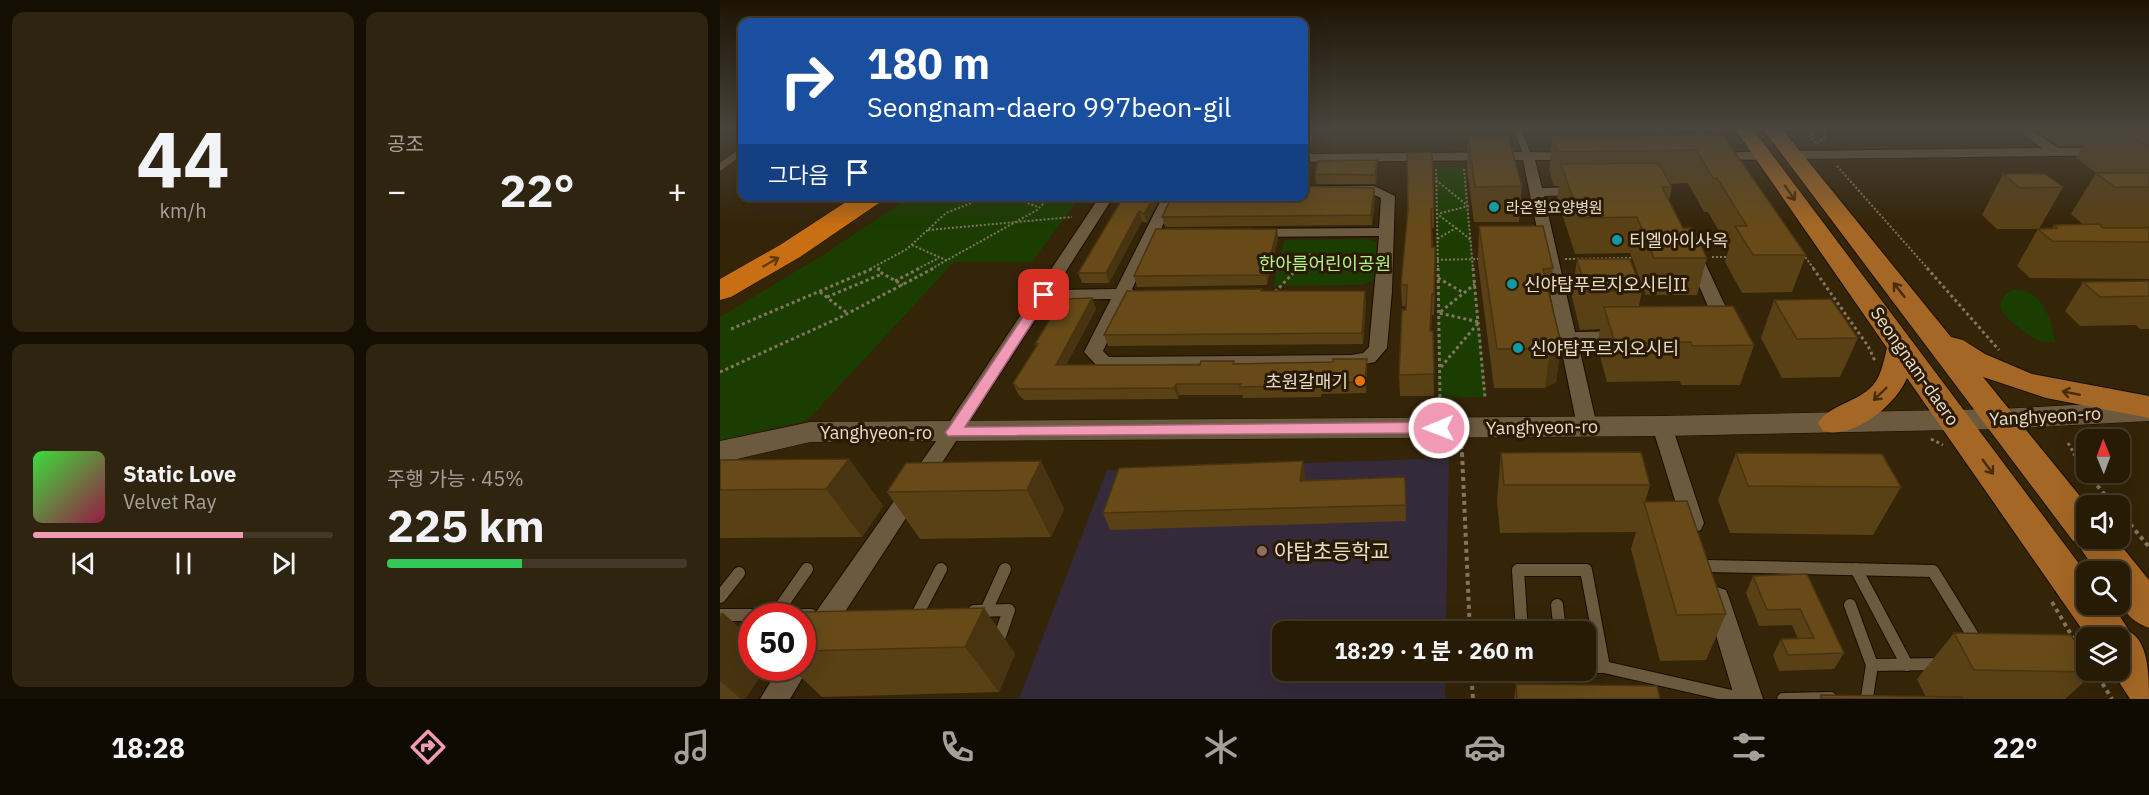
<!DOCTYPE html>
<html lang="ko">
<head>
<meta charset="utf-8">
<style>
	:root { --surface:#271b06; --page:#2f2410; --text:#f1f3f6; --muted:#a4a19b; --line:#433928; --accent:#f09ab5 }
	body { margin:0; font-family:"IBM Plex Sans","Noto Sans KR",sans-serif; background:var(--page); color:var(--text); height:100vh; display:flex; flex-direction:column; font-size:22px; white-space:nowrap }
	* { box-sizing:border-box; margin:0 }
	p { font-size:20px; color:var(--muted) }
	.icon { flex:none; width:33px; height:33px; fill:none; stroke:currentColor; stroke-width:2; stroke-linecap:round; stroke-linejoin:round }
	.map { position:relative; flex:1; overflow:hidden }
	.panel { display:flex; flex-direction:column; gap:12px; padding:12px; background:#150f03; width:720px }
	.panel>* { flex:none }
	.hud { position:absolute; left:18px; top:18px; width:570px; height:183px; border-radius:12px; box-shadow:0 6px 24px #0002,0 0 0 2px var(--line); background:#1a4fa0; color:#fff; overflow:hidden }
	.needle { width:39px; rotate:359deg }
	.fabs { position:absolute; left:1356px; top:429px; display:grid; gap:12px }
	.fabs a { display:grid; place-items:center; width:54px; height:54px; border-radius:12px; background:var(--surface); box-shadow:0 6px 24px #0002,0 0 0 2px var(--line); font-size:30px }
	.speed { position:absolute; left:18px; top:603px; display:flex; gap:12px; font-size:30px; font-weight:700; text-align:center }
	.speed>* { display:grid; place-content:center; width:78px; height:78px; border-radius:50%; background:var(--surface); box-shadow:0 6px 24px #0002,0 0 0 2px var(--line); line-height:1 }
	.speed .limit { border:9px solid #d22; background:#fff; color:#111 }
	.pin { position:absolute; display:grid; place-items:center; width:51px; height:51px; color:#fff; margin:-26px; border-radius:12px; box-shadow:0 3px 9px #0006 }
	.me { position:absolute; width:66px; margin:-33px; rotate:269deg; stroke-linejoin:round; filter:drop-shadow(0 0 4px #0008) }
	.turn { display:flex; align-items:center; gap:21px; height:126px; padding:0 30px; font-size:27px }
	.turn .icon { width:78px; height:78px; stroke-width:2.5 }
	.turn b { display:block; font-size:42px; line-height:51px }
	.then { display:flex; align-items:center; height:57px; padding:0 30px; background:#0003; gap:12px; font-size:22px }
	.big { font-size:45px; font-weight:700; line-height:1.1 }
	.panel .tile { flex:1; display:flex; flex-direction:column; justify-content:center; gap:9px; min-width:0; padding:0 21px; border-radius:12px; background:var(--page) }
	.panel .dial { align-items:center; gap:0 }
	.dial b { font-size:78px; line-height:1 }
	.song { display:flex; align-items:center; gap:18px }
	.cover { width:72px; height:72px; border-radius:9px; background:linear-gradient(135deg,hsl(120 70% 55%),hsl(340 70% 35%)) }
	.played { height:6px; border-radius:3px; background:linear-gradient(90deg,var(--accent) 70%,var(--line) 70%) }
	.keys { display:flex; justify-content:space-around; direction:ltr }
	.heat { display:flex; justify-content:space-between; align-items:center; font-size:33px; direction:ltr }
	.charge { height:9px; border-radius:4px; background:linear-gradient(90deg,#34c759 45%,var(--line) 0) }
	.panel .tiles { flex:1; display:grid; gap:12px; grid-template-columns:repeat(2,1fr) }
	.trip { position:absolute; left:552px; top:621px; width:324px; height:60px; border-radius:12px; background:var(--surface); box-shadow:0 6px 24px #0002,0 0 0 2px var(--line); font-weight:700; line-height:60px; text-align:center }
	.menu { display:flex; height:96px; justify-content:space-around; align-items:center; background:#100b02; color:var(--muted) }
	.menu .icon { width:42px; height:42px }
	.menu .selected { color:var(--accent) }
	.menu b { font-size:27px; color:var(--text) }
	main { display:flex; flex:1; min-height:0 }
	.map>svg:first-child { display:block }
	.education { fill:#342a3a }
	.green { fill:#1b3d01 }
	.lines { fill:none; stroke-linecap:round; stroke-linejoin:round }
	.service-far1-casing { stroke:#190e00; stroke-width:8 }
	.service-casing { stroke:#190e00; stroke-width:14 }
	.minor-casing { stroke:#190e00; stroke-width:2 }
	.secondary-casing { stroke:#190e00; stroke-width:1 }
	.primary-casing { stroke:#190e00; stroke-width:2 }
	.motorway-casing { stroke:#190e00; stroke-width:1 }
	.path-far2 { stroke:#83755f; stroke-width:2; stroke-dasharray:2 2; stroke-linecap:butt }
	.path-far1 { stroke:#83755f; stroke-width:3; stroke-dasharray:3 3; stroke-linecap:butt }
	.path { stroke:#83755f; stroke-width:4; stroke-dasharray:4 4; stroke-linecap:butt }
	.service-far1 { stroke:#6c5a3f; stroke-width:7 }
	.service { stroke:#6c5a3f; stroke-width:12 }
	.minor { fill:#6c5a3f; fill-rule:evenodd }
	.secondary { fill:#6c5a3f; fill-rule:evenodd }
	.primary { fill:#a46725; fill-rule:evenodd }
	.motorway { fill:#c96f13; fill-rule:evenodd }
	.wall { fill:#594015 }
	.shaded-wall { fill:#483411 }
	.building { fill:#674a18; stroke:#483411; stroke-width:1.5 }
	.oneway { stroke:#482d0a }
	.oneway2 { stroke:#623807 }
	.route { fill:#f09ab5; stroke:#9c6476; stroke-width:1.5 }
	.culture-dot { fill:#0f9aa8; stroke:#2a1a01; stroke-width:2 }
	.food-dot { fill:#e8710a; stroke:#2a1a01; stroke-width:2 }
	.education-dot { fill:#8d6e63; stroke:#2a1a01; stroke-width:2 }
	.labels { text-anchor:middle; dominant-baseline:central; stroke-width:6; stroke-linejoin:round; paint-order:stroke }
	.far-poi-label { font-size:15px; fill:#e6dccc; stroke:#2a1a01; text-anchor:start }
	.poi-label { font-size:18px; fill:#e6dccc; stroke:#2a1a01; text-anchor:start }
	.park-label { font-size:18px; fill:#aef488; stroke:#2a1a01 }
	.street-label { font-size:18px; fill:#e6dccc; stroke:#2a1a01 }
	.near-poi-label { font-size:21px; fill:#e6dccc; stroke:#2a1a01; text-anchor:start }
</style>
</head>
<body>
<main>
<section class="panel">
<div class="tiles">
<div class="tile dial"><b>44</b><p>km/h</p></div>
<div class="tile"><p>공조</p>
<div class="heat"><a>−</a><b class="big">22°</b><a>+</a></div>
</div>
<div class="tile">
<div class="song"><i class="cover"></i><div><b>Static Love</b><p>Velvet Ray</p></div></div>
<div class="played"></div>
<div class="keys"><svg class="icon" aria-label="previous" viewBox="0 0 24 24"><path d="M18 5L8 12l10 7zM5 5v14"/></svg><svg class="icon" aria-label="pause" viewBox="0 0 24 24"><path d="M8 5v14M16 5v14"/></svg><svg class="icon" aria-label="next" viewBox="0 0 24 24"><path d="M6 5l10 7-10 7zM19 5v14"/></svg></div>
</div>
<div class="tile"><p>주행 가능 · 45%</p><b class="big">225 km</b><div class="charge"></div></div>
</div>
</section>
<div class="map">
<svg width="1429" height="699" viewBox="0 0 1429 699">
	<rect width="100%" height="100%" fill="#342408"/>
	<!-- education -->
	<polygon class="education" points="729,458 726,631 562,632 562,670 726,671 725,699 299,699 387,470"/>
	<!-- green -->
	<g class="green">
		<polygon points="716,167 744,167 766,397 718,398"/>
		<polygon points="192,196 360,197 312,262 234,262 87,421 0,440 0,317 101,256"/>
		<polygon points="647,239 657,243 653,280 642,285 553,286 564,240"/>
		<path d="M1291,290C1321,287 1332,317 1335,342C1331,342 1325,343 1321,342C1312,338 1283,318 1281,309C1278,301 1285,295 1291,290Z"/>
	</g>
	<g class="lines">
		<!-- service-far1 casing -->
		<g class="service-far1-casing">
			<g id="service-far1">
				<polyline points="797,129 808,156"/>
				<polyline points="585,158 590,129"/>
				<polyline points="0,167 22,151"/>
			</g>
		</g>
		<!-- service casing -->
		<g class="service-casing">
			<g id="service">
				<polyline points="987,566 1213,571 1258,644"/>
				<polyline points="1136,569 1187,665"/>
				<polyline points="0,597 19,573"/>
				<polyline points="837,605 840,632"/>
				<polyline points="1130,605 1152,665"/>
				<polyline points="254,611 289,610 280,636"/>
				<polyline points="266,611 285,569"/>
				<polyline points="198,613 221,569"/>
				<polyline points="0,615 91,615"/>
				<polyline points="55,615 87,569"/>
				<polyline points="802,632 798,570 866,570 884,667"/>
				<polyline points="866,667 884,667 1025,699"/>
				<polyline points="1147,697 1152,665 1220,664"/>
				<polyline points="1063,699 1111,698"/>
			</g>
		</g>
		<!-- minor casing -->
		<g class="minor-casing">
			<g id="minor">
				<polygon points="1297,129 1310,129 1338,148 1429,147 1429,155 1073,159 1067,155 1073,151 1322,148"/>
				<polygon points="808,152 857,153 859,156 853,160 815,160 822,188 862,187 869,191 862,195 824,196 855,332 903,331 909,333 912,337 909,341 903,343 858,343 877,426 874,431 867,433 860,431 857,426 803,160 584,162 584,154"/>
				<polygon points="994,152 1044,152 1050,156 1044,160 990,159 988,156"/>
				<polygon points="584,186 654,186 675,196 672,291 667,348 655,362 631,367 384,369 378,367 364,352 391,299 328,300 91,664 86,666 83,677 70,699 40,699 59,668 82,668 82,632 226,427 380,196 394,196 334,290 396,289 443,196 457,196 412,289 420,294 418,297 407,299 383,351 389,357 631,355 643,353 649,347 659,236 534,237 527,233 534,229 659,228 661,198 652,194 584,194"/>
				<polygon points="973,249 981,254 1015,327 1012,331 1000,331 997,327 965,254"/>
				<polygon points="942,419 949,421 952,426 984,523 981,530 973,532 965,530 962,523 932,426 935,421"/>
				<polygon points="997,587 1006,590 1009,598 1043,699 1015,699 985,598 988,590"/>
			</g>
		</g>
		<!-- secondary casing -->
		<g class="secondary-casing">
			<polygon id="secondary" points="1429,401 1429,421 1280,429 942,436 90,442 0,463 0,441 90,422 942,416 1280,409"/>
		</g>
		<!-- primary casing -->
		<g class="primary-casing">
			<g id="primary">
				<path d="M1015,129H1033L1366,573V604H1392L1410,632C1429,642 1429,678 1429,699H1410L1391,670H1400V638H1368L1187,378C1176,405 1133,440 1103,431L1098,423C1110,403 1143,402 1156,381C1162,372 1164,359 1167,348Z"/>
				<path d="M1043,129H1062L1231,337L1243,340L1265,354L1312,374L1429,396V418L1326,398L1263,377L1368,506L1366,538H1395L1429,580V628C1399,617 1400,600 1400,572H1377L1356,542L1353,541Z"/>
			</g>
		</g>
		<!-- motorway casing -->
		<g class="motorway-casing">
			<polygon id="motorway" points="135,196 165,196 162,201 80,257 11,297 0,300 0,279 60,245"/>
		</g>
		<!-- path-far2 -->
		<g class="path-far2">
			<polyline points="934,129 953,138"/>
			<polyline points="979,129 985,137"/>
			<polyline points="996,129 1002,137"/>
			<polyline points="1084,129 1096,143"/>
			<polyline points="1089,129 1094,134 1090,136"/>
			<polyline points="1097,143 1105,137 1105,129"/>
			<polyline points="1117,166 1208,269"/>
			<polyline points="716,169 718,269"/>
			<polyline points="744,169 753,269"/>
			<polyline points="716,180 748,206 717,214 736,228 717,239"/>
			<polyline points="289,196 318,207"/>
			<polyline points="736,228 751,240"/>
			<polyline points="208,230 352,217"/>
			<polyline points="192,245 228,261"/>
			<polygon points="585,254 592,255 597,261 584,268 571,263 574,257"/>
			<polyline points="1083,254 1094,269"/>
			<polyline points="992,257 1009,257"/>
			<polyline points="845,259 913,258"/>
			<polyline points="713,260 760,259"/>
			<polyline points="551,261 571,261"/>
			<polyline points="597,261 649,260"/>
			<polyline points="150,269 187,249 226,213 269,196"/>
			<polyline points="159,269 160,266"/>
			<polyline points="197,269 219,258"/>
			<polyline points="211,269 317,210 331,196"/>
		</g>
		<!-- path-far1 -->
		<g class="path-far1">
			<polyline points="159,268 158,271 183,285"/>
			<polyline points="580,268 585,268"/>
			<polyline points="718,268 720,398"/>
			<polyline points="753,268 765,397"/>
			<polyline points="1093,268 1148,346 1155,361"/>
			<polyline points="1207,268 1279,350"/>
			<polyline points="718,278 744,293"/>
			<polyline points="175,281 200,268"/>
			<polyline points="100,292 127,313"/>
			<polyline points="555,292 578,268"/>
			<polyline points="107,297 162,274"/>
			<polyline points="11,329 154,268"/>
			<polyline points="721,367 759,322 719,313 755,284"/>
			<polyline points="0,372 121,317 214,268"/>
			<polyline points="1211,439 1223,445"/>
			<polyline points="1348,443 1355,455"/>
			<polyline points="742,446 742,455"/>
		</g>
		<!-- path -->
		<g class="path">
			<polyline points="742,453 750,632"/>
			<polyline points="1354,453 1367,473 1394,506"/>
			<polyline points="1400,512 1429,547"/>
			<polyline points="1332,602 1353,638"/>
			<polyline points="751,670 753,699"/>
			<polyline points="1374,670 1392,699"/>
		</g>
		<!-- service-far1 -->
		<use href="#service-far1" class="service-far1"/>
		<!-- service -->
		<use href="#service" class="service"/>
		<!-- minor -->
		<use href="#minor" class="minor"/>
		<!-- secondary -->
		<use href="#secondary" class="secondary"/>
		<!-- primary -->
		<use href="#primary" class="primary"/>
		<!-- motorway -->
		<use href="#motorway" class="motorway"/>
	</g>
	<!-- wall -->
	<g class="wall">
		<polygon points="1313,129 1429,129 1429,226 1427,228 1429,228 1429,279 1310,278 1297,266 1318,229 1332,229 1334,225 1364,225 1351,214 1376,173 1391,173 1388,172 1375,172 1356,158 1364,143 1363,145 1339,146"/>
		<polygon points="1003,135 1086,255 1072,292 1022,293 1005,262 1009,249 988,212 984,212 968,183 950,184 952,187 949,201 963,228 987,258 977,295 926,295 910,253 855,254 837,198 839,186 834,186 829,170 832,137"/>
		<polygon points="748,136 802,186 799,222 754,222 747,169"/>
		<polygon points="657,170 656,184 596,184 595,174"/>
		<polygon points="1283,174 1343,187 1319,229 1277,229 1262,215"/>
		<polygon points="654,188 655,198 652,225 445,227 442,217"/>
		<polygon points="404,196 441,196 427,223 422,221 389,283 362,283 358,273"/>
		<polygon points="688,209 714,209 714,228 712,228 715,283 714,315 712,315 711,331 713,331 714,396 680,396 679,375 686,306 682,306 681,285"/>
		<polygon points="759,226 833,268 830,297 841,343 836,382 825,388 774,388 758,263"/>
		<polygon points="557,229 558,239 547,285 417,287 414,276"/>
		<polygon points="857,259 922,291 919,306 1034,345 1020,385 961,385 960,381 887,382 877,345 880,329 860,330 852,297"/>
		<polygon points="1429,281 1429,329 1420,329 1416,325 1360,326 1345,311 1363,282"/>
		<polygon points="542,289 542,291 646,301 643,344 388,346 384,335"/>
		<polygon points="372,298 376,309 346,365 613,362 647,359 647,370 646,393 601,394 601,397 523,398 522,395 459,395 458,399 304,400 298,394 293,383 316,346 315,344"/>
		<polygon points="1054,300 1138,338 1120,377 1062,378 1041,338"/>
		<polygon points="781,453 930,485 925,502 1006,614 986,660 940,661 911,549 916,532 780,533 777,501"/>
		<polygon points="1016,453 1181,487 1153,535 1010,533 998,500"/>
		<polygon points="129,459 163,506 142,537 0,538 0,460"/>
		<polygon points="321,461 344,509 331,537 200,539 167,492"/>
		<polygon points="583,461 585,480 685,477 686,521 390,530 383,513"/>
		<polygon points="1087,574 1124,653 1114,669 1059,671 1053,655 1061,639 1078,639 1072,625 1039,626 1026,593 1033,576"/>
		<polygon points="264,608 295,654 279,692 102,697 71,668 82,668 82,616"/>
		<polygon points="0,613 3,613 32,639 32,668 46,668 25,699 0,699"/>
		<polygon points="1234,633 1375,672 1345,699 1099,699 1101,695 1206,697 1197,679"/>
		<polygon points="796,684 940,699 794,699"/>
	</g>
	<!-- shaded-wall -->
	<g class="shaded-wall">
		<polygon points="657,160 657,170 656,184 655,175"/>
		<polygon points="654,188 655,198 652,225 651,215"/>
		<polygon points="434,196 441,196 427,223 424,214"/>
		<polygon points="419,211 422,221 389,283 386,273"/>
		<polygon points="557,229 558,239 547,285 546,275"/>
		<polygon points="645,291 646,301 643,344 642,333"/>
		<polygon points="712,294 712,315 710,352 710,331"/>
		<polygon points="372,298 376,309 340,376 336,365"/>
		<polygon points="841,343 836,382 825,388 830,348"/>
		<polygon points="647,359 647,370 646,393 645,382"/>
		<polygon points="456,384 459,395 458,399 454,388"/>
		<polygon points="129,459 163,506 142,537 106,489"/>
		<polygon points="321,461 344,509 331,537 307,490"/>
		<polygon points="583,461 586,478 583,497 580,481"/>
		<polygon points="264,608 295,654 279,692 245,647"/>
		<polygon points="3,613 32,639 32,668 46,668 25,699 21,699 0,681 0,617"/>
	</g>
	<!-- building -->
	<g class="building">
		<polygon points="1386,129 1413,129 1419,132 1429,132 1429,147 1410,135 1397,135"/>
		<polygon points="1003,135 1086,255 1033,255 1015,226 1027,226 997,178 993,178 976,150 838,152 832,137"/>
		<polygon points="748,136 788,136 802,186 755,187"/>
		<polygon points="712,152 714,209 711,209 712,247 715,247 715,263 714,294 712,294 710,331 713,331 714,374 679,375 682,310 686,310 687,285 681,285 688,209 687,153"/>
		<polygon points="657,160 655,175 595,174 598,161"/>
		<polygon points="935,163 941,167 952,187 942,187 963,228 972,228 987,258 934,258 917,217 860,218 841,164"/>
		<polygon points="1376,173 1429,173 1429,187 1395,187"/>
		<polygon points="1283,174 1325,174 1343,187 1300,188"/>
		<polygon points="584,186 654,188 651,215 442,217 452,196 584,196"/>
		<polygon points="404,196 434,196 424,214 419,211 386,273 358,273"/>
		<polygon points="1379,224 1383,228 1429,228 1429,242 1332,241 1318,229 1337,228 1334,225"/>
		<polygon points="759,226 823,226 833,268 823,269 841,343 830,348 777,349"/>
		<polygon points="436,229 557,229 546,275 414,276"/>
		<polygon points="857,259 910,259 922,291 866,291"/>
		<polygon points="1429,281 1429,296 1380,297 1363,282"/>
		<polygon points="542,289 541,291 645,291 642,333 384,335 407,291"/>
		<polygon points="372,298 336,365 480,365 481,361 514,361 513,364 613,362 613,359 647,359 645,382 600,383 599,386 520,387 521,384 456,384 454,388 299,389 293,383 318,344 315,344 342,299"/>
		<polygon points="1111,299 1138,338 1077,339 1054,300"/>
		<polygon points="1013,306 1034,345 972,346 971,342 895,343 884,307"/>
		<polygon points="921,452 930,485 784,485 781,453"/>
		<polygon points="1016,453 1162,454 1181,487 1028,486"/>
		<polygon points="129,459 106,489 0,490 0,460"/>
		<polygon points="321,461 307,490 167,492 186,463"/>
		<polygon points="583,461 580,481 685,477 686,505 383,513 399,468"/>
		<polygon points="967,501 1006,614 957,615 924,502"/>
		<polygon points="1087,574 1124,653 1068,655 1061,639 1094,638 1080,609 1047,610 1033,576"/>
		<polygon points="264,608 245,647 82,651 82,616 78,616 81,612"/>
		<polygon points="1234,633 1351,635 1366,659 1366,670 1374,670 1375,672 1254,670"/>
		<polygon points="796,684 937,686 940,699 797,699"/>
		<polygon points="1101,695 1242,697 1243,699 1102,699"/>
	</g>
	<!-- one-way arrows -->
	<defs><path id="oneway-shaft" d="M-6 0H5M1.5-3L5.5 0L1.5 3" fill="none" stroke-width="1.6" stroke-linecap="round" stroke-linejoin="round" transform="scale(1.5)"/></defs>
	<g class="oneway">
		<use href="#oneway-shaft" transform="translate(1070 193) rotate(55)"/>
		<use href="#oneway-shaft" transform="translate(1179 290) rotate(-128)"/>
		<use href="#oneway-shaft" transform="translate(1351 393) rotate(-169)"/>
		<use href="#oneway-shaft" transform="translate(1160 394) rotate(136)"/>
		<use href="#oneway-shaft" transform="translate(1268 467) rotate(54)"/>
	</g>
	<use class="oneway2" href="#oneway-shaft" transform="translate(51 262) rotate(-30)"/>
	<!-- sky -->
	<linearGradient id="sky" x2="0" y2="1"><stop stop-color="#1d1404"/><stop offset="0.57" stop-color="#4a453d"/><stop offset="1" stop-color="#4a453d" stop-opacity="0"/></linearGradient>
	<rect width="1429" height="226" fill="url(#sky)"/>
	<!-- route -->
	<polygon class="route" points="324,292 330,295 245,427 719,422 724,424 727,428 724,432 719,433 228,436 225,432 228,429 319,293"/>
	<!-- markers -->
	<g class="culture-dot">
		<circle cx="774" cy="207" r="6"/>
		<circle cx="897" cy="240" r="6"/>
		<circle cx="792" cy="284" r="6"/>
		<circle cx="798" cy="348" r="6"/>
	</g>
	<circle class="food-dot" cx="640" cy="381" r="6"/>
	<circle class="education-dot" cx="542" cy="551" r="6"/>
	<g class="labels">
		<!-- far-poi labels -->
		<g class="far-poi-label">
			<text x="786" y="207">라온힐요양병원</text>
		</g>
		<!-- poi labels -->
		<g class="poi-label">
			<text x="909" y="240">티엘아이사옥</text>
			<text x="804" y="284">신야탑푸르지오시티II</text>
			<text x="810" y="348">신야탑푸르지오시티</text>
			<text x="628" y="381" text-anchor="end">초원갈매기</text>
		</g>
		<!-- park labels -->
		<g class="park-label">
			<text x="605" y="263">한아름어린이공원</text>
		</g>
		<!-- street labels -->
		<g class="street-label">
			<text transform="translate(1195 366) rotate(55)">Seongnam-daero</text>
			<text transform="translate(1325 416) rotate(-3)">Yanghyeon-ro</text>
			<text transform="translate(822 427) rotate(-1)">Yanghyeon-ro</text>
			<text x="156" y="432">Yanghyeon-ro</text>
		</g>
		<!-- near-poi labels -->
		<g class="near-poi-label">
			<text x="554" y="551">야탑초등학교</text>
		</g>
	</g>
</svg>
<div class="fabs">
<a><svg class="needle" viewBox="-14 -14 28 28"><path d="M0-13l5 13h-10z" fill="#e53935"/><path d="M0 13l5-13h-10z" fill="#a4a19b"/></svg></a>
<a><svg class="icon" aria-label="sound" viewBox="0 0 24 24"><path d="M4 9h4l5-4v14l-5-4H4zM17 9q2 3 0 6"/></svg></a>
<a><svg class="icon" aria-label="search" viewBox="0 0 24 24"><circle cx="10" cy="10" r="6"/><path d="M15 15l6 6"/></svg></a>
<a><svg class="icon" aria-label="layers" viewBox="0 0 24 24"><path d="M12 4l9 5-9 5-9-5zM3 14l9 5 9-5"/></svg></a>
</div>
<div class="speed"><div class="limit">50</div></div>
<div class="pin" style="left:324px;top:295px;background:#d93025"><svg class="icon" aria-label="arrive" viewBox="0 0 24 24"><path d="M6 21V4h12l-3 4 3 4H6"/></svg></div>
<svg class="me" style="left:719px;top:428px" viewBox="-20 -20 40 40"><circle r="17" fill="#f09ab5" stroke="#fff" stroke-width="3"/><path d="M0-11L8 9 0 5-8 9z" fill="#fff"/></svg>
<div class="trip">18:29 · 1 분 · 260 m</div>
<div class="hud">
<div class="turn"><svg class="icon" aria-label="right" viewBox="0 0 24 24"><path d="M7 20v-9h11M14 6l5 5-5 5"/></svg><div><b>180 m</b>Seongnam-daero 997beon-gil</div></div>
<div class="then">그다음<svg class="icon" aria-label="arrive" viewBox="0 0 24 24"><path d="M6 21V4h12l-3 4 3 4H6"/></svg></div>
</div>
</div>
</main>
<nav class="menu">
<b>18:28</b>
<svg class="icon selected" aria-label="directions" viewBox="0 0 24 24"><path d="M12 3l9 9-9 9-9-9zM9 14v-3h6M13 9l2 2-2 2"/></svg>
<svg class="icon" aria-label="music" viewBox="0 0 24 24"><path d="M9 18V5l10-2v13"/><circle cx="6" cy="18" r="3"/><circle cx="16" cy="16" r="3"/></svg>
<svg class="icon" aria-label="phone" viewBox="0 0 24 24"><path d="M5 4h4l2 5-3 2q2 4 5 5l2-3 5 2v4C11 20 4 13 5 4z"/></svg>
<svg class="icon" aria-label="climate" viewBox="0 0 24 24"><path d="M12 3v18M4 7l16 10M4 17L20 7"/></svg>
<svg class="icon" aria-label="car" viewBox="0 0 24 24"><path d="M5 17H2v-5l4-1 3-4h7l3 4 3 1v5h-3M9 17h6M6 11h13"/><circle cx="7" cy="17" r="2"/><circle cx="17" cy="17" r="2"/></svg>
<svg class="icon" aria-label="filters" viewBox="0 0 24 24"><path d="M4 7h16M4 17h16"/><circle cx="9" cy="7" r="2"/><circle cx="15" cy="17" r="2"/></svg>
<b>22°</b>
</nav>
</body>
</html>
